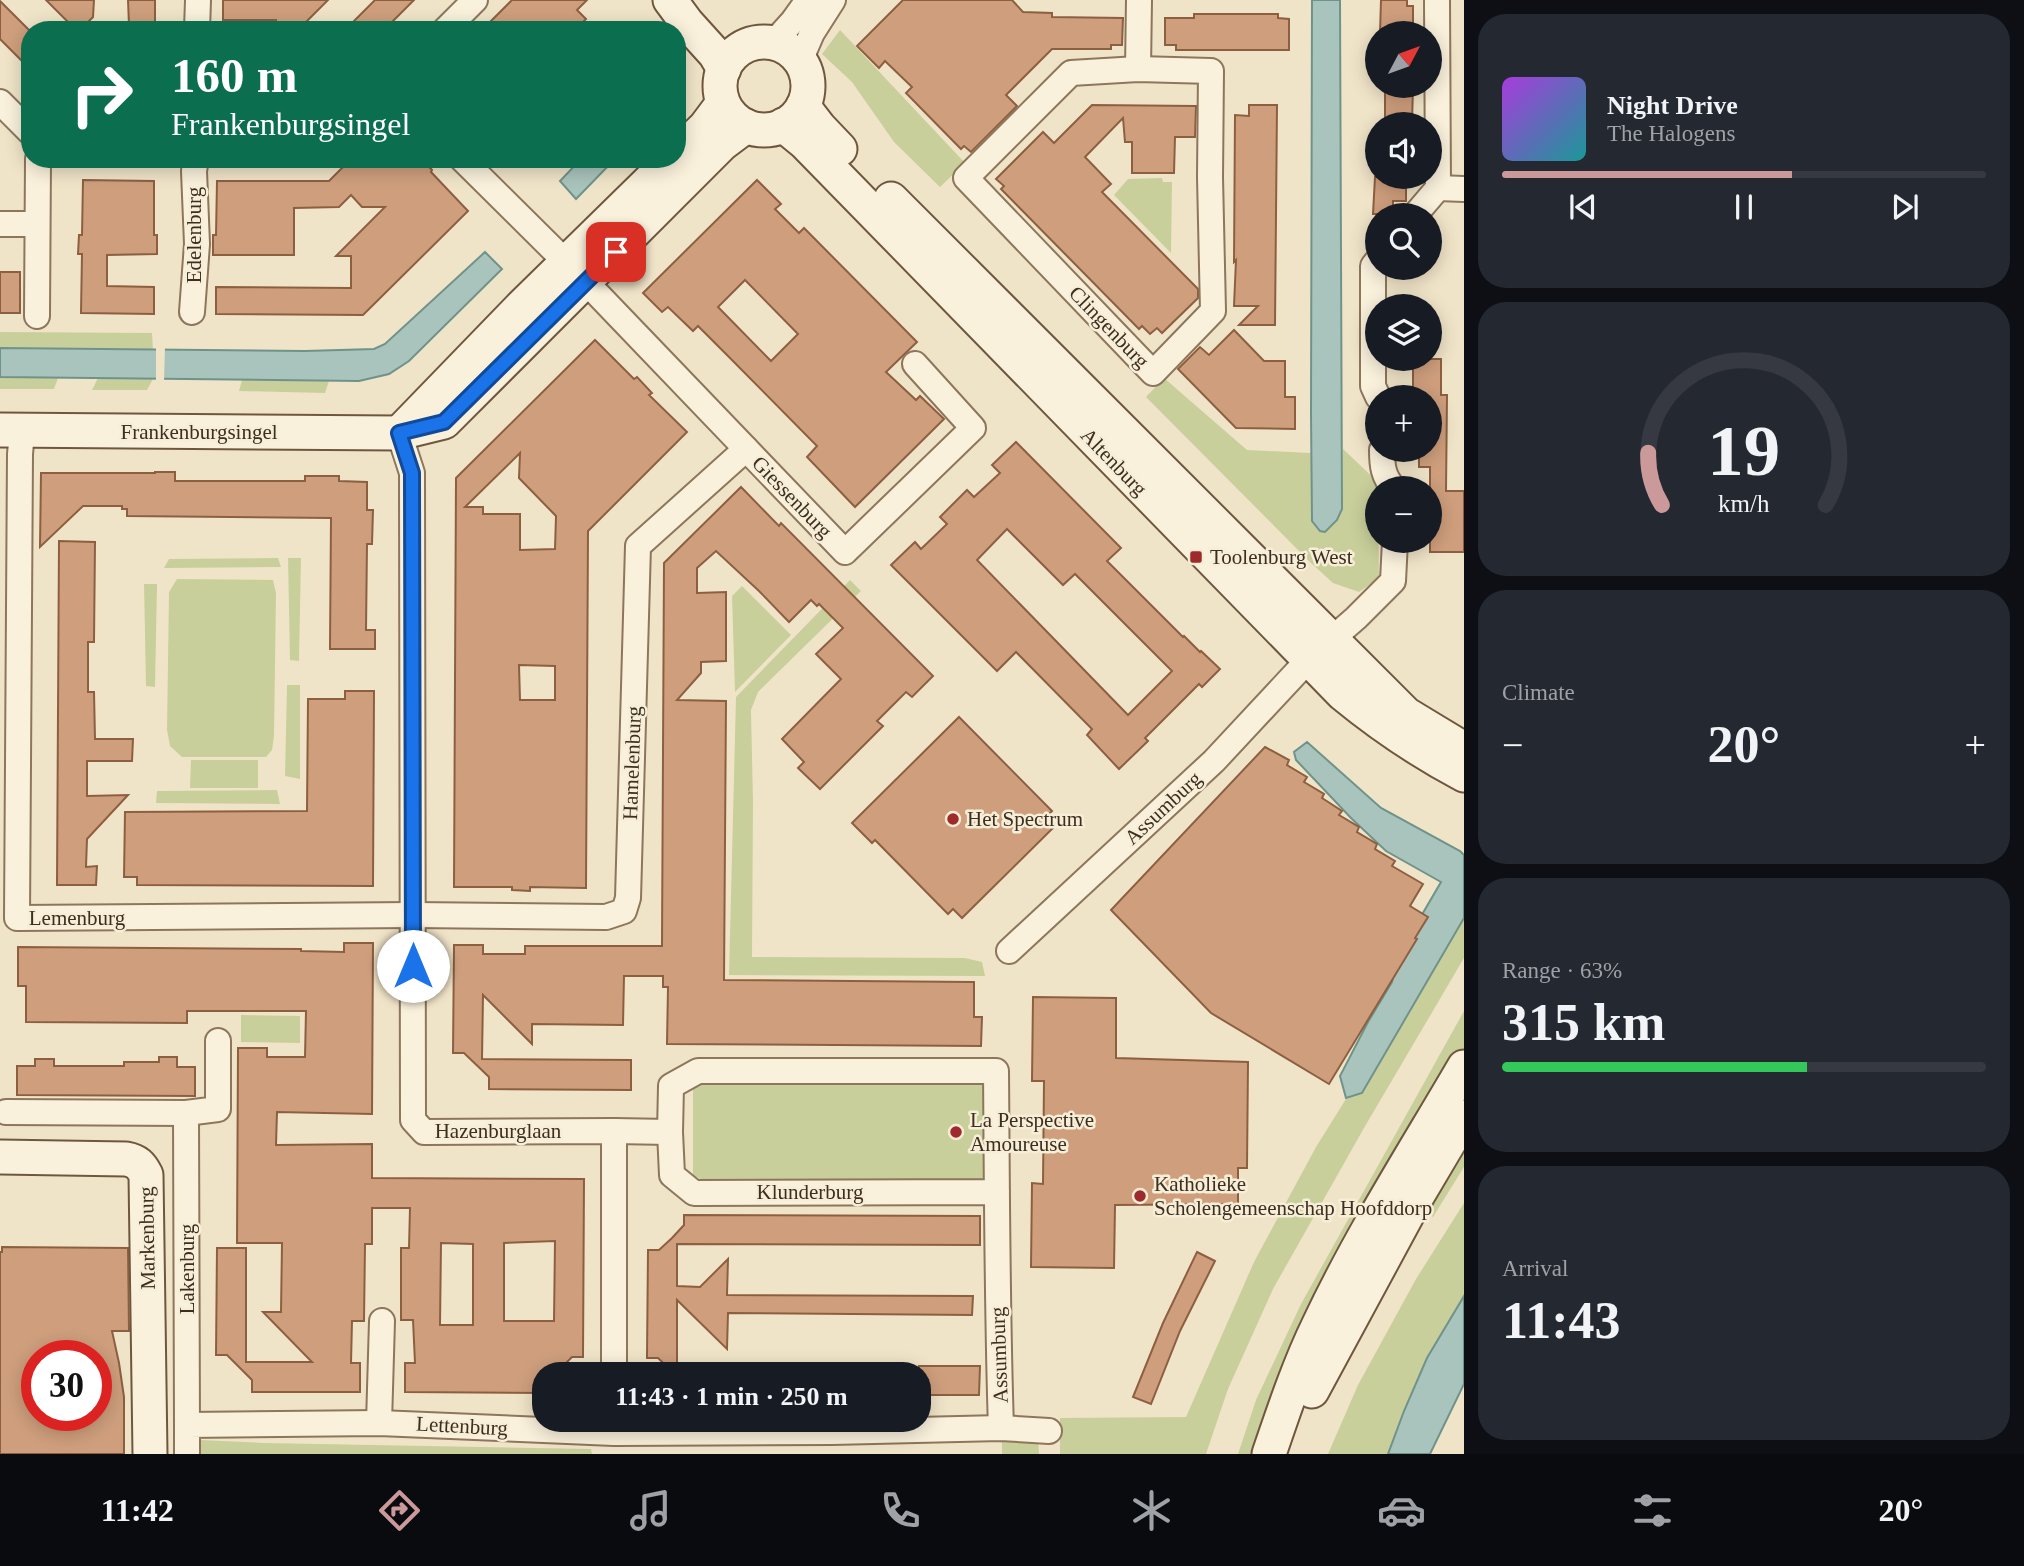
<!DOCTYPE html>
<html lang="en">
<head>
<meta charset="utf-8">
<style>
	:root { --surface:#171b24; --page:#242831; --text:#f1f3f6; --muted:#9ea1a6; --line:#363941; --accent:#cc999b }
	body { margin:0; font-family:Georgia,serif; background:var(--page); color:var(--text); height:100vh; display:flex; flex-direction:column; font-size:26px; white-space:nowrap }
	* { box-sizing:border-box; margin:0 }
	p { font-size:23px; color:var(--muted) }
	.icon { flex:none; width:38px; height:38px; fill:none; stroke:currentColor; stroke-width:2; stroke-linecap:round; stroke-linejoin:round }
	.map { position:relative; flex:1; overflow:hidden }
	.panel { display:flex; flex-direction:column; gap:14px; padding:14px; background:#0d0f14; width:560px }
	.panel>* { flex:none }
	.hud { position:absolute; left:21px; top:21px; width:665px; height:147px; border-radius:28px; box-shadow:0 4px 18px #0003; background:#0b6e4f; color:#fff; overflow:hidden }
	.needle { width:46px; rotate:49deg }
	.controls { position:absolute; left:1365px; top:21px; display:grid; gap:14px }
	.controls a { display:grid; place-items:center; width:77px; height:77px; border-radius:50%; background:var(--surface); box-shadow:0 4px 18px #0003; font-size:35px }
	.speed { position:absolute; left:21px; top:1340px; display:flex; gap:14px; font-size:35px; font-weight:700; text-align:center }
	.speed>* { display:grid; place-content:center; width:91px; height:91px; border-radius:50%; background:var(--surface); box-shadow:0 4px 18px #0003; line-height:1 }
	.speed .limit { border:10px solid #d22; background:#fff; color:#111 }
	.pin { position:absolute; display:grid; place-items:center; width:60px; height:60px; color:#fff; margin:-30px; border-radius:14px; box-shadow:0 4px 10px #0006 }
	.me { position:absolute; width:77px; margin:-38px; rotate:0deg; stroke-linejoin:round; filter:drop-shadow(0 0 5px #0008) }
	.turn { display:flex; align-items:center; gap:24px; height:147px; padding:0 35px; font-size:32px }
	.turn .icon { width:91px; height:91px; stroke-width:2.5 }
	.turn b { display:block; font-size:49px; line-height:60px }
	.big { font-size:52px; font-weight:700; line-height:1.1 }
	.panel .card { flex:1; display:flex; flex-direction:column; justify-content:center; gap:10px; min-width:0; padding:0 24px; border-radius:28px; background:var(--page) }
	.panel .dial { align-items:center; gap:0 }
	.dial svg { height:182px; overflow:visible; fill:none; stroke:var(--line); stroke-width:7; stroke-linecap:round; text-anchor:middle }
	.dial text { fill:var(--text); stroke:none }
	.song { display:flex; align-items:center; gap:21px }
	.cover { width:84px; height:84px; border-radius:10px; background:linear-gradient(135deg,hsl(280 70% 55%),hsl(180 70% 35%)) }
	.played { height:7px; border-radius:4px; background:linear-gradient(90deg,var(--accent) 60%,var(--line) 60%) }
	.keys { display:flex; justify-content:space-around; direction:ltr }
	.heat { display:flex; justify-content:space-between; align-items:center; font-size:38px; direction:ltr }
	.charge { height:10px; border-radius:5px; background:linear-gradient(90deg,#34c759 63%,var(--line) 0) }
	.trip { position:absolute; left:532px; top:1362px; width:399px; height:70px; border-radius:28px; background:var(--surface); box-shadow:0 4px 18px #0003; font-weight:700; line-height:70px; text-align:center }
	.dock { display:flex; height:112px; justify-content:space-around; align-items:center; background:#090b0e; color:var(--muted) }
	.dock .icon { width:49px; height:49px }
	.dock .current { color:var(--accent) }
	.dock b { font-size:32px; color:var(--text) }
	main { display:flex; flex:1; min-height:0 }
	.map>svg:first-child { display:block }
	.green { fill:#c9cf9b }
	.water { fill:#a9c4bc; stroke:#6f938a; stroke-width:2 }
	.pier { fill:#f0e4c8 }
	.building { fill:#cf9f7d; stroke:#8d5f41; stroke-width:2; fill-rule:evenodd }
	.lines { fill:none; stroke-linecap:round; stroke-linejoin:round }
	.street-casing { stroke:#8d765c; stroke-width:28 }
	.secondary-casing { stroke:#6f573f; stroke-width:37 }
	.street { stroke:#faf1dc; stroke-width:24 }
	.secondary { stroke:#faf1dc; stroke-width:33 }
	.route-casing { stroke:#114b97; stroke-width:18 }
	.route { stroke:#1a73e8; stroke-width:12 }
	.poi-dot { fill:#9e2a2b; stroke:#f7eed8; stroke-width:2.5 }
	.labels { text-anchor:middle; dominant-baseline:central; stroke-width:5; stroke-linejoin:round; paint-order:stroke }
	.street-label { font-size:21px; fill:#3d2e20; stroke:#f7eed8 }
	.poi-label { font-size:21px; fill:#3d2e20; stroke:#f7eed8; text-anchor:start }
</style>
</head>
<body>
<main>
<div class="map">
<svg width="1464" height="1454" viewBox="0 0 1464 1454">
	<rect width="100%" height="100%" fill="#f0e4c8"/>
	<!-- green -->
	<g class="green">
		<polygon points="840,30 965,163 940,187 894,142 852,82 822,54"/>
		<polygon points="1162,178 1163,182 1172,182 1171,253 1114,195 1128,179"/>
		<polygon points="0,332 152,333 153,350 0,348"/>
		<polygon points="0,377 58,378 54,389 0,389"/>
		<polygon points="98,378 153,379 147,390 92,390"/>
		<polygon points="1164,378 1247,450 1311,453 1312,521 1342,509 1343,449 1378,482 1379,578 1359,592 1333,583 1311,563 1146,397"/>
		<polygon points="242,380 329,381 325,393 239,391"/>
		<polygon points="278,558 281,567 164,568 169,559"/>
		<polygon points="288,558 301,558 299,661 290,660"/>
		<polygon points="177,579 273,580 276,593 274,736 272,750 266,757 182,757 170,746 167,730 169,592"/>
		<polygon points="850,580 861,591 758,692 751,710 753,802 752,957 965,958 982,962 985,976 729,975 736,697"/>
		<polygon points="144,584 157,584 155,687 146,686"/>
		<polygon points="742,586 791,635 735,692 732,596"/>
		<polygon points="287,685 300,685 300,779 285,776"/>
		<polygon points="191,760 258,760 258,788 190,788"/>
		<polygon points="277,790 280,804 156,803 157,791"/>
		<polygon points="1464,918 1464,958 1364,1128 1273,1289 1228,1389 1206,1454 1060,1454 1060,1418 1186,1417 1254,1262 1316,1147 1346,1099 1362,1093"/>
		<polygon points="1464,1011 1464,1054 1261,1454 1238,1454 1256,1400 1301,1304"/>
		<polygon points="241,1015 300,1016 300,1043 241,1042"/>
		<polygon points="979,1081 987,1083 988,1185 708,1183 693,1175 693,1084"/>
		<polygon points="1464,1139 1464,1167 1433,1217 1420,1209"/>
		<polygon points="1464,1203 1464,1296 1427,1358 1404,1411 1388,1454 1328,1454 1358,1385 1416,1279"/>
		<polygon points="1002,1439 1038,1439 1039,1454 1002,1454"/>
		<polygon points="201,1440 264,1443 591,1449 592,1454 201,1454"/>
	</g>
	<!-- water -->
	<g class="water">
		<polygon points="1312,0 1340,0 1342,509 1337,520 1325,532 1320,531 1312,521 1311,415"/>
		<polygon points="581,159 615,159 576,199 560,181"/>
		<polygon points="485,252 502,269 409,361 389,374 359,381 0,377 0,348 305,351 374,349 385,344"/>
		<polygon points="1307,742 1381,808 1460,851 1464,855 1464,918 1362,1093 1346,1098 1340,1076 1368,1022 1392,982 1399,954 1441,882 1386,851 1351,818 1296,760 1294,752"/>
		<polygon points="1464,1296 1464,1384 1430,1454 1388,1454 1404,1411 1427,1358"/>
	</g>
	<!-- pier -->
	<polygon class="pier" points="156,346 165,346 164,382 156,382"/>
	<!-- building -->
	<g class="building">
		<polygon points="46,0 94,0 93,17 80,30 76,30"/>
		<polygon points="128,0 155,0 155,25 129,25"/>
		<polygon points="223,0 328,0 298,30 292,30 287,25 276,25 276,20 223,20"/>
		<polygon points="375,0 414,0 384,30 345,30"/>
		<polygon points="512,0 587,0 577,10 586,19 575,30 482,30"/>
		<polygon points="903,0 1012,0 1023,12 1052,13 1052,17 1123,18 1122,45 1111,45 1111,49 1052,49 1006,95 1017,106 971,152 964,146 961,149 906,93 912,87 885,61 879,68 857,46"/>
		<polygon points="1381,0 1407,0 1407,6 1413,6 1413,28 1406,28 1406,33 1380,33"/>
		<polygon points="0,1 30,31 30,69 0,39"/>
		<polygon points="1194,14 1278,14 1278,18 1289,19 1289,50 1176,50 1176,45 1165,45 1165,18 1194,18"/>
		<polygon points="1385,86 1413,86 1412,124 1385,124"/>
		<polygon points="1092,105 1196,106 1195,137 1175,137 1174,173 1132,173 1132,142 1125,142 1123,118 1085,157 1111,184 1102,192 1198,289 1198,298 1162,333 1157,328 1150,334 1142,326 1139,329 1001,189 1004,186 996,179 1043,132 1054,143"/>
		<polygon points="1249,105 1277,105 1275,325 1239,325 1258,306 1234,306 1236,260 1234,262 1235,115 1249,116"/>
		<polygon points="351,159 422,159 432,170 431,172 468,211 363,315 216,314 216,287 351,288 351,256 336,256 385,207 362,207 351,195 339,207 294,208 294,255 213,255 213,235 216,235 217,181 329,181"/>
		<polygon points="1375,177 1399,177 1399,178 1406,179 1406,201 1393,201 1393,214 1373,214"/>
		<polygon points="83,180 154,181 154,235 157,235 157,254 107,255 107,286 154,287 154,314 81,313 82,254 78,254 79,235 82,235"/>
		<path d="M757,180L781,204L775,209L799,233L804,228L917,342L886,372L916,400L920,396L944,419L855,507L807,457L817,446L727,355L698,326L693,331L668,307L662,312L643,293ZM745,280L798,334L771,361L718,307Z"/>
		<rect x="0" y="272" width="20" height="41"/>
		<polygon points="1234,330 1264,361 1285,361 1285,397 1295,397 1295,429 1236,428 1178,369 1200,347 1209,355"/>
		<path d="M595,340L634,379L637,377L652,393L649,395L687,432L588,531L586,888L530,887V891L512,890V887H454L456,478ZM520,453L519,478L556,516L555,549L520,550V514H483V507H465ZM519,665L555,666V700H520Z"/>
		<polygon points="1413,359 1441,359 1441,395 1447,395 1446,491 1464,491 1464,552 1430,552 1430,467 1419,467 1419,450 1430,450 1430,397 1419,397 1419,390 1413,390"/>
		<path d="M1016,442L1121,548L1107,561L1183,637L1184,636L1200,652L1201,651L1220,669L1202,687L1199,684L1145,738L1148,741L1119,769L1087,735L1092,729L1016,652L997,671L891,565L915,542L921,549L947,524L940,517L967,490L974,497L1000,473L992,465ZM1007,529L1063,585L1075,574L1172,671L1128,715L977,560Z"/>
		<polygon points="155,472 175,472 175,481 305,481 305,476 339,476 339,481 367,482 367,510 373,510 372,544 367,544 366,630 375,630 375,649 330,649 331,518 127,516 127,509 122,509 122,506 83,506 40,547 41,473 155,473"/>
		<polygon points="741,487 779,526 781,523 933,676 912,697 906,692 877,721 883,726 820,789 798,768 804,762 782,739 841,679 816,654 843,628 819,604 817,606 811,600 789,622 759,591 716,551 697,568 697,593 726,592 726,661 701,662 701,673 677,700 726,701 724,980 974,982 974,1017 982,1017 981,1046 667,1044 668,987 663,987 663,976 624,976 623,1025 532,1024 532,1044 483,995 482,1059 631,1060 631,1090 489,1089 489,1077 464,1053 453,1053 454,945 483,945 483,954 525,954 525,946 662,946 664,563"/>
		<polygon points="59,541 95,542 94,642 88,642 88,692 94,692 95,739 133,739 132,761 87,761 87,796 128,795 87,839 86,867 97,866 96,885 57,885"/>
		<polygon points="345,691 374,691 373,886 137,885 137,877 124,877 125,812 307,811 308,699 345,699"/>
		<polygon points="959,717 1052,811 1047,816 1056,825 962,918 953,909 948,914 875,840 872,843 852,823"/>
		<polygon points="1265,747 1289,760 1287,765 1307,777 1304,782 1324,794 1322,798 1342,811 1339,815 1359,827 1357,832 1377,844 1375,849 1395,861 1392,866 1423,884 1410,906 1428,917 1415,938 1417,939 1329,1084 1211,1013 1111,910"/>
		<path d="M344,943H373L372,1114L277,1112L276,1145L372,1144V1178L584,1179L583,1357H572L555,1374H544V1393L405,1392V1363H415L413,1320H401V1248H409L410,1208H372V1244H365L364,1321H352L351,1363H360V1392H252V1380L227,1355H216L217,1248H246V1362H312L263,1312H281L282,1243H237L238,1048H267V1057H305L306,1011H187V1023L26,1022V986H18V947L301,949V951L344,952ZM555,1241L554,1321H504V1243ZM441,1243L473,1244V1325H440Z"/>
		<polygon points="1033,997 1116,998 1116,1058 1248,1062 1247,1168 1238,1168 1238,1204 1115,1205 1114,1268 1031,1267 1032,1183 1043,1184 1044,1081 1032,1081"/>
		<polygon points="159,1057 177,1057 177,1067 195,1067 195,1096 17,1095 17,1066 35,1066 35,1059 54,1059 54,1066 124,1066 124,1062 159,1062"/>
		<polygon points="684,1215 980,1216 980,1245 677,1244 677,1286 700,1287 728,1259 727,1295 973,1296 972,1315 728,1313 727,1349 677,1300 677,1374 675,1374 658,1358 647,1358 648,1250 659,1250 672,1238 684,1225"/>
		<path d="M2,1247L128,1248L129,1331H112L119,1363L124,1397V1454H0V1252H2ZM37,1356H96V1416H37Z"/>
		<polygon points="1197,1252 1215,1261 1180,1331 1151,1404 1133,1397 1163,1323"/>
		<polygon points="919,1366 980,1366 979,1395 919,1395"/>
	</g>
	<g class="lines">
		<!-- street casing -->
		<g class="street-casing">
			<g id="street">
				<polyline points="197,30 198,0"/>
				<polyline points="445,30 475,0"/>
				<polyline points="773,43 793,21 808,0"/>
				<polyline points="800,61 812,33 833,0"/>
				<polygon points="1138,69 1211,71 1210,177 1213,311 1153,373 966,178 1071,73"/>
				<polyline points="1138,69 1139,0"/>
				<polyline points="0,102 30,132"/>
				<polyline points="462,159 586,282 845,552 973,428 915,364"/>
				<polyline points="1438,188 1464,189"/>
				<polyline points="1415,215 1438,188 1437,0"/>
				<polyline points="0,224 37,224"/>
				<polyline points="1377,261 1373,266 1373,386 1378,397"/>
				<polyline points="192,312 197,244 194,171 196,159"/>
				<polyline points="37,316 38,159"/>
				<polyline points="22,432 20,454 17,918 413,915 606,917 624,911 628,898 638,546 746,449"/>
				<polyline points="399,433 412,473 413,1120 424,1132 614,1131 614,1374"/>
				<path d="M1382,450C1382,465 1383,477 1394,488"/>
				<polyline points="1009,951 1214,761 1310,658 1356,618 1393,581 1395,541"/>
				<polyline points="6,1112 186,1113 218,1109 218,1041"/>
				<polyline points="186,1113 187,1425"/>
				<polyline points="614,1131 670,1132"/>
				<path d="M997,1192L694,1193L672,1175L670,1132L671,1086L698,1071H996C997,1190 997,1309 1001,1428"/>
				<polyline points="379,1423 382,1321"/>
				<polyline points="187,1454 187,1425 379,1423 614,1433 832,1432 1001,1428 1049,1431"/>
			</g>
		</g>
		<!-- secondary casing -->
		<g class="secondary-casing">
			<g id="secondary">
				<polyline points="670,0 687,23 715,54 724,69"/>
				<circle cx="764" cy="86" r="44"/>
				<polyline points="803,106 820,128 840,149"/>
				<path d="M783,125L805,143L1343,694C1383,727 1419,751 1464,775"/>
				<polyline points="677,154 705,127 723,103"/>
				<polyline points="891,199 1406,714 1464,749"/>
				<polyline points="0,430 399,433 444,422 722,144 746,126"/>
				<polyline points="399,433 521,307 672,159"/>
				<path d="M0,1157L126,1159C137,1161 141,1165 146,1175L150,1454"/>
				<polyline points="1312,1391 1419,1193 1464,1117"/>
				<path d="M1269,1454C1284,1410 1299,1365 1319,1324C1361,1235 1415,1151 1464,1067"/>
			</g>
		</g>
		<!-- street -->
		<use href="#street" class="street"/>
		<!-- secondary -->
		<use href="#secondary" class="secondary"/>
	</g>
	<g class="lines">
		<!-- route casing -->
		<g class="route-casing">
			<polyline id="route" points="413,966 412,473 399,433 444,422 616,252"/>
		</g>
		<!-- route -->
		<use href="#route" class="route"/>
	</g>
	<!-- markers -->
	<g class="poi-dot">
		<rect x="1189" y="550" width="14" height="14" rx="3.5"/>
		<circle cx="953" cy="819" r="7"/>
		<circle cx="956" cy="1132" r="7"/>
		<circle cx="1140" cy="1196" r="7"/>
	</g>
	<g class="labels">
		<!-- street labels -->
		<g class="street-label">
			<text transform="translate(194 235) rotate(-90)">Edelenburg</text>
			<text transform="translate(1109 327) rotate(46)">Clingenburg</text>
			<text x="199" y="432">Frankenburgsingel</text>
			<text transform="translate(1114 462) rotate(46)">Altenburg</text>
			<text transform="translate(792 497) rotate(46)">Giessenburg</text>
			<text transform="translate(632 763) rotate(-88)">Hamelenburg</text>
			<text transform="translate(1163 808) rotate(-43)">Assumburg</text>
			<text x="77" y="918">Lemenburg</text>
			<text x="498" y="1131">Hazenburglaan</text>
			<text x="810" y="1192">Klunderburg</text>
			<text transform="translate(147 1238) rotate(-91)">Markenburg</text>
			<text transform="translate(187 1269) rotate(-90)">Lakenburg</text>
			<text transform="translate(999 1355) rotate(-92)">Assumburg</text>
			<text transform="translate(462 1426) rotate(3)">Lettenburg</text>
		</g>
		<!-- poi labels -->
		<g class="poi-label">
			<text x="1210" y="557">Toolenburg West</text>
			<text x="967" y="819">Het Spectrum</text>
			<text x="970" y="1120">La Perspective<tspan x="970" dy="24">Amoureuse</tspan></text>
			<text x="1154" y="1184">Katholieke<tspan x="1154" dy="24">Scholengemeenschap Hoofddorp</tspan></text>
		</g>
	</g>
</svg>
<div class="controls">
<a><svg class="needle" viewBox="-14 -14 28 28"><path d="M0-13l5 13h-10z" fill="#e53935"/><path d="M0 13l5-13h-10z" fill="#9ea1a6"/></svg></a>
<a><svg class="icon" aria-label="sound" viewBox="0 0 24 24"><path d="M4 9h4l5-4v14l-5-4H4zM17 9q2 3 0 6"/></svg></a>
<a><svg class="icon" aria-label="search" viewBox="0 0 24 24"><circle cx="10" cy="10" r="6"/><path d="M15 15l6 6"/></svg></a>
<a><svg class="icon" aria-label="layers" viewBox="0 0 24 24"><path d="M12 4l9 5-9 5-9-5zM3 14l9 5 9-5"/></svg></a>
<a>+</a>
<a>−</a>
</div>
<div class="speed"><div class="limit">30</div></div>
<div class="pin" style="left:616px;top:252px;background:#d93025"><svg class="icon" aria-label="arrive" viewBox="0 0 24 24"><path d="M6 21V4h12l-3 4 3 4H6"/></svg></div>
<svg class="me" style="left:413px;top:966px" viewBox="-20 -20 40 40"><circle r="19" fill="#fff"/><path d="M0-13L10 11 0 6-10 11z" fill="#1a73e8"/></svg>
<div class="trip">11:43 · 1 min · 250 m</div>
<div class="hud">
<div class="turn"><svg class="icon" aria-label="right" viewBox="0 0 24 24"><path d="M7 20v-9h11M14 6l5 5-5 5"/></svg><div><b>160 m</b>Frankenburgsingel</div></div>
</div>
</div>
<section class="panel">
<div class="card">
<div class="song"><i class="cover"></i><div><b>Night Drive</b><p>The Halogens</p></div></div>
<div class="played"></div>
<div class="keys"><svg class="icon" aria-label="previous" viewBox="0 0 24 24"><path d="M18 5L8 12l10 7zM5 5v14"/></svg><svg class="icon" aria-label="pause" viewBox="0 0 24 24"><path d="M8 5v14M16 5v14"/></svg><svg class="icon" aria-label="next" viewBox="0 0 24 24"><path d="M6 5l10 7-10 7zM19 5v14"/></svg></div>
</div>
<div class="card dial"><svg viewBox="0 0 100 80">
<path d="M14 69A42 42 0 1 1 86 69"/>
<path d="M14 69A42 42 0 0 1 8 46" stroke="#cc999b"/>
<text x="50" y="56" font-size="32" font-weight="700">19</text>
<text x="50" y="72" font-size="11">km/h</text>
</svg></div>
<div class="card"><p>Climate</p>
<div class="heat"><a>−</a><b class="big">20°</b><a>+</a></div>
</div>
<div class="card"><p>Range · 63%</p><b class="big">315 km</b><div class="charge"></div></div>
<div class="card"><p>Arrival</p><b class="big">11:43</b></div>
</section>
</main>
<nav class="dock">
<b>11:42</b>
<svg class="icon current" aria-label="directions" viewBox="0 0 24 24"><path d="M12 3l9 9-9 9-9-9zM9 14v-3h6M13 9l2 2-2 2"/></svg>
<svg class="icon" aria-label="music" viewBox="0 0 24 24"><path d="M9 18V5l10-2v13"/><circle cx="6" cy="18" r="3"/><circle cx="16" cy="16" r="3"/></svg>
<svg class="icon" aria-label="phone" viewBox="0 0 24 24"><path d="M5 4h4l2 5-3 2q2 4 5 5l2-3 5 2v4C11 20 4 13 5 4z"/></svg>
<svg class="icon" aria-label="climate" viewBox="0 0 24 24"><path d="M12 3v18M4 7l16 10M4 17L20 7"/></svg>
<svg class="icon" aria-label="car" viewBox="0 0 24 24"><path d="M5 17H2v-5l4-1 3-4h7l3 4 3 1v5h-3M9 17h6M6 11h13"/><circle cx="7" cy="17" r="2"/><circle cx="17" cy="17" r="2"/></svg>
<svg class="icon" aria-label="filters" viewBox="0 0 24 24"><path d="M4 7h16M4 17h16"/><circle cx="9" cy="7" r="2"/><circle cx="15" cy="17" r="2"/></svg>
<b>20°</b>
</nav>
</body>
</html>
